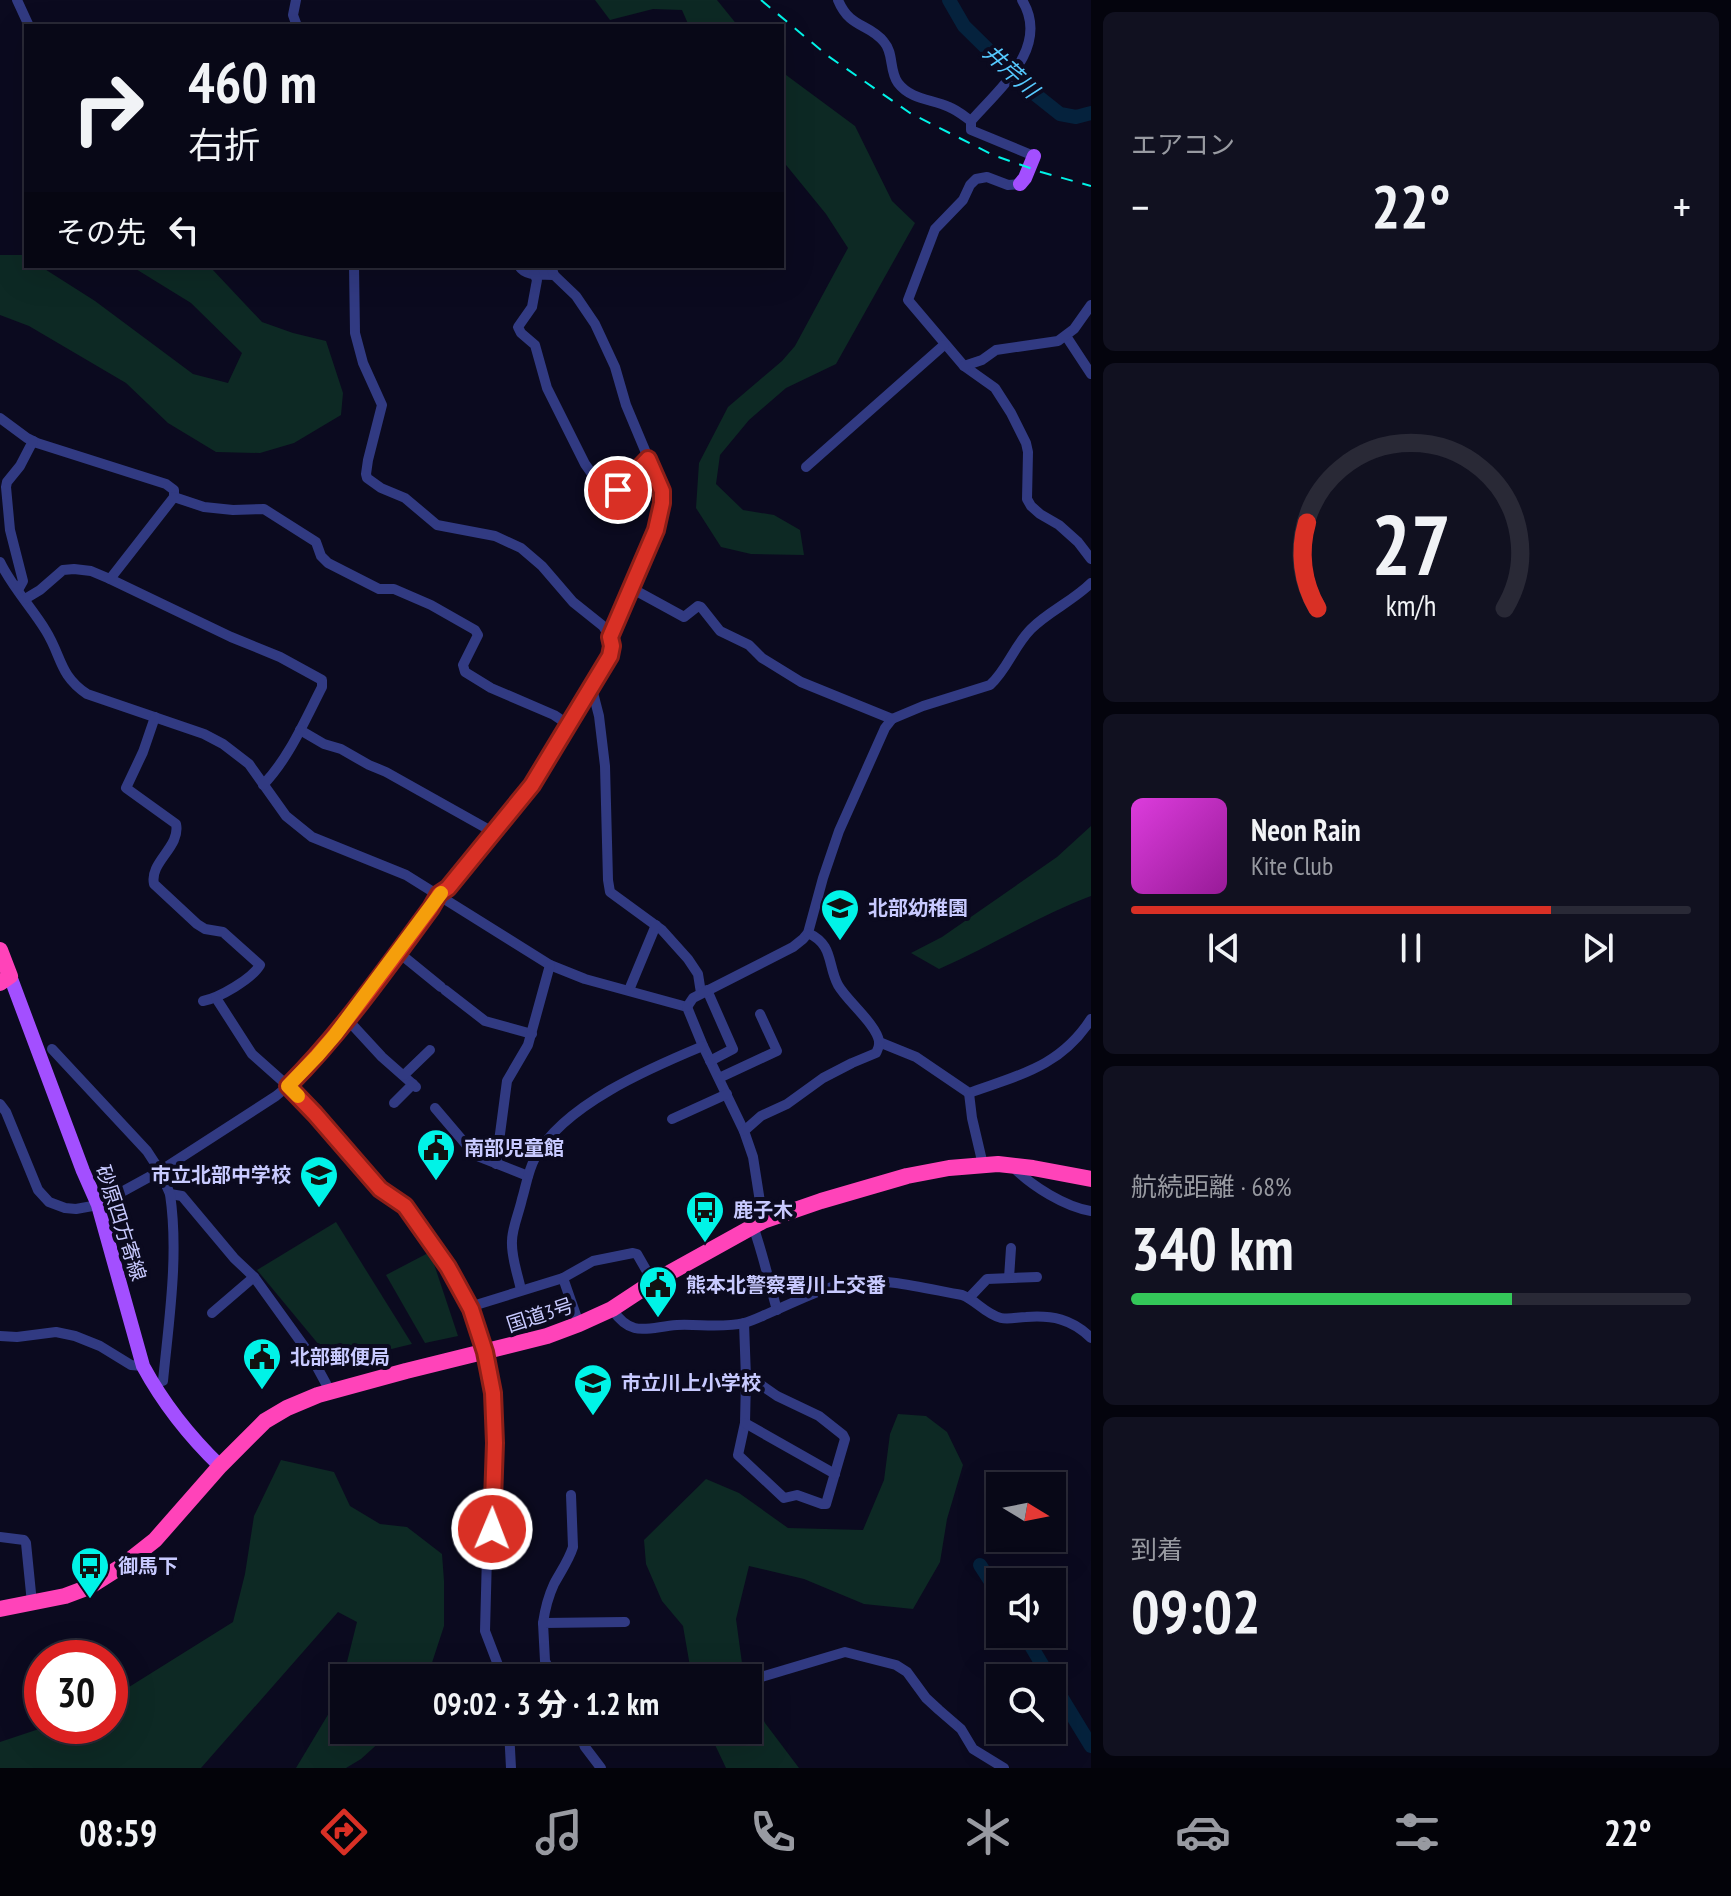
<!DOCTYPE html>
<html lang="ja">
<head>
<meta charset="utf-8">
<style>
	:root { --surface:#080817; --page:#111120; --text:#f1f3f6; --muted:#989aa1; --line:#292936; --accent:#d93025 }
	body { margin:0; font-family:"PT Sans Narrow","Noto Sans JP",sans-serif; background:var(--page); color:var(--text); height:100vh; display:flex; flex-direction:column; font-size:30px; white-space:nowrap }
	* { box-sizing:border-box; margin:0 }
	p { font-size:26px; color:var(--muted) }
	.icon { flex:none; width:44px; height:44px; fill:none; stroke:currentColor; stroke-width:2; stroke-linecap:round; stroke-linejoin:round }
	.map { position:relative; flex:1; overflow:hidden }
	.sheet { display:flex; flex-direction:column; gap:12px; padding:12px; background:#04040d; width:640px }
	.sheet>* { flex:none }
	.hud { position:absolute; left:24px; top:24px; width:760px; height:244px; border-radius:0px; box-shadow:0 8px 32px #0002,0 0 0 2px var(--line); background:#080817; color:var(--text); overflow:hidden }
	.needle { width:52px; rotate:100deg }
	.fabs { position:absolute; left:986px; top:1472px; display:grid; gap:16px }
	.fabs a { display:grid; place-items:center; width:80px; height:80px; border-radius:0px; background:var(--surface); box-shadow:0 8px 32px #0002,0 0 0 2px var(--line); font-size:40px }
	.speed { position:absolute; left:24px; top:1640px; display:flex; gap:16px; font-size:40px; font-weight:700; text-align:center }
	.speed>* { display:grid; place-content:center; width:104px; height:104px; border-radius:50%; background:var(--surface); box-shadow:0 8px 32px #0002,0 0 0 2px var(--line); line-height:1 }
	.speed .limit { border:12px solid #d22; background:#fff; color:#111 }
	.pin { position:absolute; display:grid; place-items:center; width:68px; height:68px; color:#fff; margin:-34px; border:4px solid #fff; border-radius:50%; box-shadow:0 2px 8px #0007 }
	.me { position:absolute; width:88px; margin:-44px; rotate:1deg; stroke-linejoin:round; filter:drop-shadow(0 0 6px #0008) }
	.turn { display:flex; align-items:center; gap:28px; height:168px; padding:0 32px; font-size:36px }
	.turn .icon { width:104px; height:104px; stroke-width:2.5 }
	.turn b { display:block; font-size:56px; line-height:68px }
	.then { display:flex; align-items:center; height:76px; padding:0 32px; background:#0003; gap:16px; font-size:30px }
	.big { font-size:60px; font-weight:800; line-height:1.1 }
	.sheet .tile { flex:1; display:flex; flex-direction:column; justify-content:center; gap:12px; min-width:0; padding:0 28px; border-radius:12px; background:var(--page) }
	.sheet .dial { align-items:center; gap:0 }
	.dial svg { height:208px; overflow:visible; fill:none; stroke:var(--line); stroke-width:7; stroke-linecap:round; text-anchor:middle }
	.dial text { fill:var(--text); stroke:none }
	.song { display:flex; align-items:center; gap:24px }
	.cover { width:96px; height:96px; border-radius:12px; background:linear-gradient(135deg,hsl(300 70% 55%),hsl(300 70% 35%)) }
	.played { height:8px; border-radius:4px; background:linear-gradient(90deg,var(--accent) 75%,var(--line) 75%) }
	.keys { display:flex; justify-content:space-around; direction:ltr }
	.heat { display:flex; justify-content:space-between; align-items:center; font-size:44px; direction:ltr }
	.charge { height:12px; border-radius:6px; background:linear-gradient(90deg,#34c759 68%,var(--line) 0) }
	.trip { position:absolute; left:330px; top:1664px; width:432px; height:80px; border-radius:0px; background:var(--surface); box-shadow:0 8px 32px #0002,0 0 0 2px var(--line); font-weight:800; line-height:80px; text-align:center }
	.dock { display:flex; height:128px; justify-content:space-around; align-items:center; background:#030309; color:var(--muted) }
	.dock .icon { width:56px; height:56px }
	.dock .on { color:var(--accent) }
	.dock b { font-size:36px; color:var(--text) }
	main { display:flex; flex:1; min-height:0 }
	.map>svg:first-child { display:block }
	.green { fill:#0d2924 }
	.lines { fill:none; stroke-linecap:round; stroke-linejoin:round }
	.river { stroke:#05223d; stroke-width:14 }
	.minor { stroke:#313a82; stroke-width:10 }
	.major { stroke:#a34fff; stroke-width:14 }
	.highway { stroke:#ff43b9; stroke-width:16 }
	.rail { stroke:#00f3e7; stroke-width:2; stroke-dasharray:12 10; stroke-linecap:butt }
	.route-casing { stroke:#8d1f18; stroke-width:20 }
	.route { stroke:#d93025; stroke-width:14 }
	.slow { stroke:#f59e0b; stroke-width:14 }
	.labels { text-anchor:middle; dominant-baseline:central; stroke-width:8; stroke-linejoin:round; paint-order:stroke }
	.poi-label { font-size:20px; font-weight:bold; fill:#c8caff; stroke:#0b0a1f; text-anchor:start }
	.street-label { font-size:20px; fill:#c8caff; stroke:#0b0a1f }
	.water-label { font-size:22px; font-style:italic; fill:#56caff; stroke:#0b0a1f }
</style>
</head>
<body>
<main>
<div class="map">
<svg width="1091" height="1768" viewBox="0 0 1091 1768">
	<rect width="100%" height="100%" fill="#0b0a1f"/>
	<!-- green -->
	<g class="green">
		<polygon points="595,0 717,0 738,26 689,26 682,10 653,9 610,20"/>
		<polygon points="782,72 855,126 892,201 915,223 836,364 786,388 749,420 720,455 716,484 743,510 774,515 800,530 804,555 751,554 721,547 696,508 699,463 728,407 782,361 795,346 848,248 826,214 782,160"/>
		<polygon points="0,255 24,255 26,257 26,266 40,266 95,301 193,374 228,383 242,353 191,303 131,266 206,266 212,269 262,322 293,333 326,341 343,393 341,415 294,443 260,453 216,452 168,423 126,383 29,326 0,315"/>
		<path d="M1091,826V896C1038,916 991,946 939,969L911,953L942,937L1057,857Z"/>
		<polygon points="336,1222 412,1344 334,1363 257,1270"/>
		<polygon points="430,1252 458,1336 425,1343 386,1275"/>
		<polygon points="898,1414 926,1416 947,1432 963,1465 947,1519 940,1562 913,1609 864,1604 804,1579 749,1566 736,1619 744,1678 692,1678 683,1626 662,1601 646,1564 644,1540 706,1479 739,1493 788,1528 863,1530 884,1480 890,1434"/>
		<polygon points="281,1460 334,1472 350,1506 380,1524 407,1527 442,1554 444,1581 444,1626 427,1678 344,1678 344,1730 393,1730 361,1759 346,1768 296,1768 338,1698 357,1622 338,1612 201,1768 0,1768 0,1742 48,1726 110,1726 110,1695 121,1692 233,1622 245,1574 254,1516"/>
		<polygon points="748,1687 765,1723 799,1768 726,1768 708,1730 748,1730"/>
	</g>
	<g class="lines">
		<!-- river -->
		<g class="river">
			<polyline points="949,0 964,26 1026,87 1060,114 1076,117 1091,113"/>
			<polyline points="980,1565 1000,1596"/>
			<polyline points="1024,1634 1050,1678"/>
			<polyline points="1052,1682 1091,1746"/>
		</g>
		<!-- minor -->
		<g class="minor">
			<polyline points="17,0 29,26"/>
			<polyline points="296,0 293,15 297,26"/>
			<path d="M838,0C850,29 869,23 884,42C894,53 889,71 898,83C911,100 932,99 949,107C957,110 964,116 971,121V130L1034,156"/>
			<path d="M971,121C999,89 1051,47 1022,0"/>
			<polyline points="1020,184 1008,185 987,177 976,179 970,185 963,200 935,229 908,300 964,366 995,388 1011,413 1026,443 1028,452 1027,499 1031,506 1040,514 1059,525 1078,542 1091,559"/>
			<polyline points="354,266 355,333 363,363 382,405 368,460 366,474 367,478 381,488 405,498 437,525 495,536 521,548 542,566 573,602 603,626 610,637"/>
			<path d="M519,266C526,277 542,274 554,275"/>
			<polyline points="534,273 537,280 532,307 518,327 521,333 535,345 547,388 585,464 607,495 618,490 648,459"/>
			<polyline points="1066,336 1091,374"/>
			<polyline points="964,366 982,360 996,350 1058,341 1074,329 1091,305"/>
			<polyline points="0,418 27,438 37,443 166,484 174,490 174,497"/>
			<polyline points="806,467 944,345"/>
			<polyline points="174,497 204,507 233,510 264,509 316,542 321,556 328,563 379,589 394,589 431,605 475,630 478,635 463,665 465,672 491,688 554,715 569,725"/>
			<path d="M0,562C12,587 32,608 46,631C62,657 59,675 87,694L204,734L223,744L249,764L286,816L312,837L406,875L550,965L585,979L687,1007L703,1046L744,1131L753,1157L763,1221"/>
			<path d="M110,579L231,637L280,657L322,680V687C305,720 289,758 263,785"/>
			<polyline points="631,588 684,617 698,606 701,607 720,631 749,645 762,658 801,682 892,719"/>
			<polyline points="18,590 23,581 10,530 6,487 7,482 20,466 33,441"/>
			<polyline points="25,599 40,590 63,570 74,569 91,571 110,579 174,497"/>
			<polyline points="591,685 599,716 605,766 608,880 610,892 662,930 688,959 698,974 701,993"/>
			<path d="M155,717L143,752L126,788L176,824C181,847 149,862 154,884L197,924L205,929L223,932L260,965C252,979 219,998 203,1001"/>
			<polyline points="300,730 324,744 341,749 369,765 386,772 493,832"/>
			<polyline points="398,952 441,987"/>
			<polyline points="445,990 485,1021 532,1034"/>
			<polyline points="629,990 656,925"/>
			<polyline points="707,990 733,1049 710,1061"/>
			<polyline points="216,998 252,1054 288,1086 315,1114 380,1189 405,1206 448,1267 471,1309 485,1352 493,1393 495,1443 492,1529 487,1555 485,1631 503,1678"/>
			<path d="M687,1007L693,998L793,947L803,939L808,933L823,878L839,831L885,728L892,719L923,706L990,685C1007,670 1014,646 1031,629C1049,611 1073,601 1091,583"/>
			<polyline points="347,1019 382,1057 416,1087"/>
			<path d="M879,1042L916,1057L969,1093C1019,1075 1060,1067 1091,1019"/>
			<polyline points="52,1049 147,1151 160,1171 170,1194 182,1196 234,1258 254,1277 311,1356 330,1391"/>
			<polyline points="404,1075 430,1050"/>
			<polyline points="719,1078 777,1051 760,1014"/>
			<polyline points="969,1093 972,1118 983,1165"/>
			<polyline points="394,1103 413,1084"/>
			<path d="M0,1104L6,1112L38,1190L49,1202L65,1208L76,1209L98,1205L160,1171L276,1096L288,1086L317,1056L335,1035L431,908L439,894L448,888L532,785L549,760L591,685L610,656L612,646L610,637C628,591 660,540 662,491L626,405L615,367L595,324L576,296L554,275L551,266"/>
			<polyline points="435,1108 475,1155 528,1176"/>
			<polyline points="672,1119 727,1094"/>
			<path d="M744,1131L761,1116L787,1104L823,1078L852,1063L876,1053C878,1049 880,1046 879,1041C876,1024 847,1001 838,985C827,964 834,945 808,933"/>
			<polyline points="496,1164 507,1081 528,1045 550,965"/>
			<path d="M1014,1168C1032,1186 1065,1207 1091,1211"/>
			<path d="M753,1226C763,1254 769,1282 777,1310"/>
			<polyline points="563,1278 579,1324"/>
			<polyline points="1009,1278 1011,1248"/>
			<path d="M521,1290C518,1275 511,1257 512,1241C512,1228 519,1213 522,1199C526,1186 528,1171 535,1158C563,1105 650,1068 703,1046"/>
			<polyline points="969,1298 987,1279 1037,1277"/>
			<polyline points="471,1309 476,1305 563,1278 593,1261 633,1253 637,1254 653,1282"/>
			<path d="M612,1309C632,1339 648,1327 677,1325C699,1324 723,1328 744,1323C752,1321 760,1317 767,1314C793,1303 825,1286 853,1282C882,1277 932,1290 962,1295C976,1300 985,1314 1001,1318C1009,1320 1018,1317 1026,1317C1052,1315 1072,1319 1091,1338"/>
			<polyline points="212,1313 254,1277"/>
			<polyline points="744,1323 746,1378"/>
			<polyline points="0,1336 17,1337 56,1332 75,1336 100,1346 131,1365 143,1366"/>
			<polygon points="746,1378 751,1378 777,1396 819,1416 843,1435 845,1439 826,1504 822,1504 797,1495 784,1498 738,1455 745,1423"/>
			<path d="M163,1381C169,1319 179,1255 170,1194"/>
			<polyline points="745,1423 835,1474"/>
			<polyline points="0,1537 24,1540 26,1543 32,1603"/>
			<path d="M543,1623C545,1609 548,1597 554,1584C561,1571 569,1560 573,1547L571,1495"/>
			<polyline points="554,1678 545,1661 543,1623 625,1622"/>
			<polyline points="748,1681 845,1652 896,1665 907,1672 926,1698 939,1710 961,1729 973,1749 1004,1768"/>
			<polyline points="509,1730 511,1768"/>
			<polyline points="578,1730 585,1747 601,1768"/>
		</g>
		<!-- major -->
		<g class="major">
			<polyline points="1020,184 1025,178 1034,156"/>
			<path d="M10,976L83,1171L98,1205L143,1366C163,1403 190,1437 220,1466"/>
		</g>
		<!-- highway -->
		<g class="highway">
			<polyline points="0,950 10,976 0,983"/>
			<polyline points="0,1609 65,1596 89,1587 122,1566 155,1540 220,1466 265,1421 287,1408 318,1395 406,1371 547,1336 579,1324 612,1309 653,1282 763,1221 821,1201 907,1176 949,1168 998,1164 1033,1168 1091,1179"/>
		</g>
		<!-- rail -->
		<polyline class="rail" points="761,0 828,56 910,113 993,155 1041,172 1091,186"/>
	</g>
	<g class="lines">
		<!-- route casing -->
		<g class="route-casing">
			<path id="route" d="M492,1529L495,1443L493,1393L485,1352L471,1309L448,1267L405,1206L380,1189L315,1114L288,1086C342,1032 386,969 431,908L439,894L448,888L532,785L610,656L612,646L610,637L656,530L662,503V491L648,459L618,490"/>
		</g>
		<!-- route -->
		<use href="#route" class="route"/>
		<!-- slow -->
		<polyline class="slow" points="298,1096 288,1086 317,1056 335,1035 441,893"/>
	</g>
	<!-- icons -->
	<defs>
		<g id="school-pin" transform="scale(2)"><path d="M0 17L-7.5 6A9.5 9.5 0 1 1 7.5 6Z" fill="#00f3e7" stroke="#0b0a1f"/><path d="M0-5L7-2L0 1L-7-2ZM-4 1L0 2.5L4 1V4Q0 6-4 4Z" fill="#111"/></g>
		<g id="civic-pin" transform="scale(2)"><path d="M0 17L-7.5 6A9.5 9.5 0 1 1 7.5 6Z" fill="#00f3e7" stroke="#0b0a1f"/><path d="M-.6-6.5H3V-4.5H.6V-3L4-1V1h2V6H-6V1h2V-1L-.6-3ZM-1.2 2.5V6h2.4V2.5Z" fill="#111"/></g>
		<g id="bus-pin" transform="scale(2)"><path d="M0 17L-7.5 6A9.5 9.5 0 1 1 7.5 6Z" fill="#00f3e7" stroke="#0b0a1f"/><path d="M-5-6H5V4H4V6H2V4H-2V6H-4V4H-5ZM-3.5-4V0h7V-4ZM-3.5 1.2v1.5H-2V1.2ZM2 1.2v1.5H3.5V1.2Z" fill="#111"/></g>
	</defs>
	<g fill-rule="evenodd">
		<use href="#school-pin" x="840" y="908"/>
		<use href="#civic-pin" x="436" y="1148"/>
		<use href="#school-pin" x="319" y="1175"/>
		<use href="#bus-pin" x="705" y="1210"/>
		<use href="#civic-pin" x="658" y="1285"/>
		<use href="#civic-pin" x="262" y="1357"/>
		<use href="#school-pin" x="593" y="1383"/>
		<use href="#bus-pin" x="90" y="1566"/>
	</g>
	<g class="labels">
		<!-- poi labels -->
		<g class="poi-label">
			<text x="868" y="908">北部幼稚園</text>
			<text x="464" y="1148">南部児童館</text>
			<text x="291" y="1175" text-anchor="end">市立北部中学校</text>
			<text x="733" y="1210">鹿子木</text>
			<text x="686" y="1285">熊本北警察署川上交番</text>
			<text x="290" y="1357">北部郵便局</text>
			<text x="621" y="1383">市立川上小学校</text>
			<text x="118" y="1566">御馬下</text>
		</g>
		<!-- street labels -->
		<g class="street-label">
			<text transform="translate(121 1223) rotate(72)">砂原四方寄線</text>
			<text transform="translate(540 1315) rotate(-18)">国道3号</text>
		</g>
		<!-- water labels -->
		<g class="water-label">
			<text transform="translate(1011 71) rotate(43)">井芹川</text>
		</g>
	</g>
</svg>
<div class="fabs">
<a><svg class="needle" viewBox="-14 -14 28 28"><path d="M0-13l5 13h-10z" fill="#e53935"/><path d="M0 13l5-13h-10z" fill="#989aa1"/></svg></a>
<a><svg class="icon" aria-label="sound" viewBox="0 0 24 24"><path d="M4 9h4l5-4v14l-5-4H4zM17 9q2 3 0 6"/></svg></a>
<a><svg class="icon" aria-label="search" viewBox="0 0 24 24"><circle cx="10" cy="10" r="6"/><path d="M15 15l6 6"/></svg></a>
</div>
<div class="speed"><div class="limit">30</div></div>
<div class="pin" style="left:618px;top:490px;background:#d93025"><svg class="icon" aria-label="arrive" viewBox="0 0 24 24"><path d="M6 21V4h12l-3 4 3 4H6"/></svg></div>
<svg class="me" style="left:492px;top:1529px" viewBox="-20 -20 40 40"><circle r="17" fill="#d93025" stroke="#fff" stroke-width="3"/><path d="M0-11L8 9 0 5-8 9z" fill="#fff"/></svg>
<div class="trip">09:02 · 3 分 · 1.2 km</div>
<div class="hud">
<div class="turn"><svg class="icon" aria-label="right" viewBox="0 0 24 24"><path d="M7 20v-9h11M14 6l5 5-5 5"/></svg><div><b>460 m</b>右折</div></div>
<div class="then">その先<svg class="icon" aria-label="left" viewBox="0 0 24 24"><path d="M17 20v-9H6M10 6l-5 5 5 5"/></svg></div>
</div>
</div>
<section class="sheet">
<div class="tile"><p>エアコン</p>
<div class="heat"><a>−</a><b class="big">22°</b><a>+</a></div>
</div>
<div class="tile dial"><svg viewBox="0 0 100 80">
<path d="M14 69A42 42 0 1 1 86 69"/>
<path d="M14 69A42 42 0 0 1 10 36" stroke="#d93025"/>
<text x="50" y="56" font-size="32" font-weight="700">27</text>
<text x="50" y="72" font-size="11">km/h</text>
</svg></div>
<div class="tile">
<div class="song"><i class="cover"></i><div><b>Neon Rain</b><p>Kite Club</p></div></div>
<div class="played"></div>
<div class="keys"><svg class="icon" aria-label="previous" viewBox="0 0 24 24"><path d="M18 5L8 12l10 7zM5 5v14"/></svg><svg class="icon" aria-label="pause" viewBox="0 0 24 24"><path d="M8 5v14M16 5v14"/></svg><svg class="icon" aria-label="next" viewBox="0 0 24 24"><path d="M6 5l10 7-10 7zM19 5v14"/></svg></div>
</div>
<div class="tile"><p>航続距離 · 68%</p><b class="big">340 km</b><div class="charge"></div></div>
<div class="tile"><p>到着</p><b class="big">09:02</b></div>
</section>
</main>
<nav class="dock">
<b>08:59</b>
<svg class="icon on" aria-label="directions" viewBox="0 0 24 24"><path d="M12 3l9 9-9 9-9-9zM9 14v-3h6M13 9l2 2-2 2"/></svg>
<svg class="icon" aria-label="music" viewBox="0 0 24 24"><path d="M9 18V5l10-2v13"/><circle cx="6" cy="18" r="3"/><circle cx="16" cy="16" r="3"/></svg>
<svg class="icon" aria-label="phone" viewBox="0 0 24 24"><path d="M5 4h4l2 5-3 2q2 4 5 5l2-3 5 2v4C11 20 4 13 5 4z"/></svg>
<svg class="icon" aria-label="climate" viewBox="0 0 24 24"><path d="M12 3v18M4 7l16 10M4 17L20 7"/></svg>
<svg class="icon" aria-label="car" viewBox="0 0 24 24"><path d="M5 17H2v-5l4-1 3-4h7l3 4 3 1v5h-3M9 17h6M6 11h13"/><circle cx="7" cy="17" r="2"/><circle cx="17" cy="17" r="2"/></svg>
<svg class="icon" aria-label="filters" viewBox="0 0 24 24"><path d="M4 7h16M4 17h16"/><circle cx="9" cy="7" r="2"/><circle cx="15" cy="17" r="2"/></svg>
<b>22°</b>
</nav>
</body>
</html>
